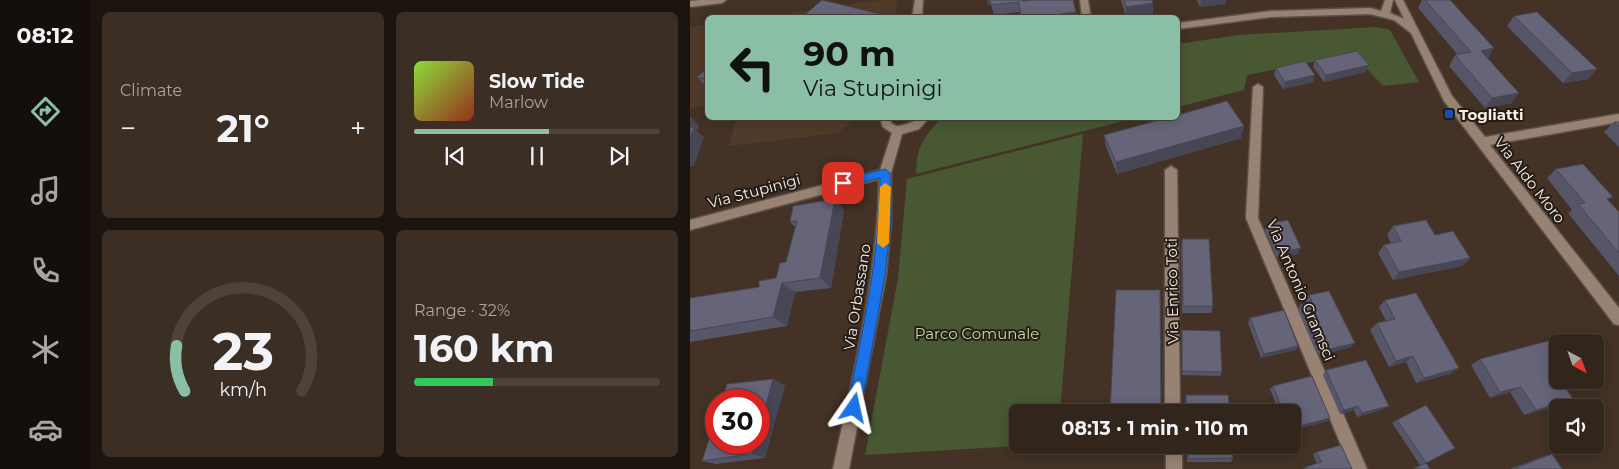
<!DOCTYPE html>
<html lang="en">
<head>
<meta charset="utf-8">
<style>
	:root { --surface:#32261c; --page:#3a2e25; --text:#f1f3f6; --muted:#a8a5a3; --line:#4d433b; --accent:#8abfa5 }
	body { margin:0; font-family:Montserrat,sans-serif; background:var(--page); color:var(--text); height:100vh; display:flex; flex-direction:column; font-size:19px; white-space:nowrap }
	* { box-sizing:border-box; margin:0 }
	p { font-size:16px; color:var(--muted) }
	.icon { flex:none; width:28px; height:28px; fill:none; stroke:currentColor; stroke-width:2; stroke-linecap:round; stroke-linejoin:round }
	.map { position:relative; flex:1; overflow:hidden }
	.sheet { display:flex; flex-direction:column; gap:12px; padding:12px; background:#1c150f; width:600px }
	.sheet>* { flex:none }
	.hud { position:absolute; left:15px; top:15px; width:475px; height:105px; border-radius:8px; box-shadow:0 2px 12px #0003,0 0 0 1px var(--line); background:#8abfa5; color:#111; overflow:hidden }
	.needle { width:32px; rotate:139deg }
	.buttons { position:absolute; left:859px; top:334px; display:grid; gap:10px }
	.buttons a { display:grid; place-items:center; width:55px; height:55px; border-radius:8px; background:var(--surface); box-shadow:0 2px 12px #0003,0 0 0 1px var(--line); font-size:25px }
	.speed { position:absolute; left:15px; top:389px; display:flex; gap:10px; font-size:25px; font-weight:700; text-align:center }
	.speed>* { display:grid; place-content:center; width:65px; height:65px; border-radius:50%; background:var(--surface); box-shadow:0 2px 12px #0003,0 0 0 1px var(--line); line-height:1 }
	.speed .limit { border:8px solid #d22; background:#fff; color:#111 }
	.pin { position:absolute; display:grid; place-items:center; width:42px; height:42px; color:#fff; margin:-21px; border-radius:10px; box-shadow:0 2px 8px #0006 }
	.me { position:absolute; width:55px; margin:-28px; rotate:11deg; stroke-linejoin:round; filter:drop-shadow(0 0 4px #0008) }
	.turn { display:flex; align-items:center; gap:18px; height:105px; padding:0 15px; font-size:22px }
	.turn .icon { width:65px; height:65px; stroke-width:2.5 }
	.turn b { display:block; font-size:35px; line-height:42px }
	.big { font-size:38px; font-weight:700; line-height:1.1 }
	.sheet .widget { flex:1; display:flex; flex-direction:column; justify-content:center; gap:8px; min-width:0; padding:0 18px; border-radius:8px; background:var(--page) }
	.sheet .dial { align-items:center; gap:0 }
	.dial svg { height:130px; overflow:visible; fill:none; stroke:var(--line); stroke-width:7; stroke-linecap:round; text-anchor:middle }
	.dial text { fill:var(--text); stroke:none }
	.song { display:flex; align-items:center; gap:15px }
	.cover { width:60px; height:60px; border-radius:8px; background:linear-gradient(135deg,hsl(90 70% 55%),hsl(10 70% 35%)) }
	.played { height:5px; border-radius:2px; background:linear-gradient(90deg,var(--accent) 55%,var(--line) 55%) }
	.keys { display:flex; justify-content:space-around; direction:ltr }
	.heat { display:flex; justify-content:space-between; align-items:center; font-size:28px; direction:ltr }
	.charge { height:8px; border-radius:4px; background:linear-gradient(90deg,#34c759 32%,var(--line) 0) }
	.sheet .tiles { flex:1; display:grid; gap:12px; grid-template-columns:repeat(2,1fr) }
	.trip { position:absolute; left:319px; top:404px; width:292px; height:50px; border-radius:8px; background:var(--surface); box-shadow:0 2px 12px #0003,0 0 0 1px var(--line); font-weight:700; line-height:50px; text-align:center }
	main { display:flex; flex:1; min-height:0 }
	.dock { display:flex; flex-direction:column; width:90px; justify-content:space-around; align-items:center; background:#140f0b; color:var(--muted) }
	.dock .icon { width:35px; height:35px }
	.dock .current { color:var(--accent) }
	.dock b { font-size:22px; color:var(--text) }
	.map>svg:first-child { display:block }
	.built { fill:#503a29 }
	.green { fill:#475833 }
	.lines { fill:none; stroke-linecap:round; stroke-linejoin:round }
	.minor-casing { stroke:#5f5045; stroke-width:3 }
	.minor { fill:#978273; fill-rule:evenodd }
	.wall { fill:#575668 }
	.shaded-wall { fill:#474655 }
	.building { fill:#656479; stroke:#474655 }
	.route { fill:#1a73e8; stroke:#114b97 }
	.slow { fill:#f59e0b }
	.transit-dot { fill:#1a4fb4; stroke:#241c16; stroke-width:2 }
	.labels { text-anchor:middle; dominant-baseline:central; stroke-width:4; stroke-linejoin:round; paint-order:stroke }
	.poi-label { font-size:15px; font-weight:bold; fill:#f8ede4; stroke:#241c16; text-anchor:start }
	.street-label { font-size:15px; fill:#f8ede4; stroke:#241c16 }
	.park-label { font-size:15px; fill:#bfde9c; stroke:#241c16 }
</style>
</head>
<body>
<main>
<nav class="dock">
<b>08:12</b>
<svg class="icon current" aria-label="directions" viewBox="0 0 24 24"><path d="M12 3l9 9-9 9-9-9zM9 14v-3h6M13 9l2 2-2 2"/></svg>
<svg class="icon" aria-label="music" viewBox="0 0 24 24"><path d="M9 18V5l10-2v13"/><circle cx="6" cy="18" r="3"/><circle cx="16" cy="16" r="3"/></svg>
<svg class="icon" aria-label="phone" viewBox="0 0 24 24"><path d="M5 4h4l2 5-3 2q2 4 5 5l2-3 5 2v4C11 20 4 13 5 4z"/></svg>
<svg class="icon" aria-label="climate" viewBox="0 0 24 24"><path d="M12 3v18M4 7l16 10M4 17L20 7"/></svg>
<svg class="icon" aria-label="car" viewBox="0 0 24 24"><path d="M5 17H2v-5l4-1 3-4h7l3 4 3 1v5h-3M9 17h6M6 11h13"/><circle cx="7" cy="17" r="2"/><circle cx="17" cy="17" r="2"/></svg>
</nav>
<section class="sheet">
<div class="tiles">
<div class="widget"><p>Climate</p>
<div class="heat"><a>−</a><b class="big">21°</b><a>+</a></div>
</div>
<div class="widget">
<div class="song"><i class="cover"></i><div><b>Slow Tide</b><p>Marlow</p></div></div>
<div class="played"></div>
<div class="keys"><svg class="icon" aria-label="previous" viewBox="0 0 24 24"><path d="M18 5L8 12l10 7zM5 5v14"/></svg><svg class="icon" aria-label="pause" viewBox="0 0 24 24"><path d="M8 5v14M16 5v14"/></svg><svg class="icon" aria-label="next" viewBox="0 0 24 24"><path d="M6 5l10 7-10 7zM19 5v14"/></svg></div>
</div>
<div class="widget dial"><svg viewBox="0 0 100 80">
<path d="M14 69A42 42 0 1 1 86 69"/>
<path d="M14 69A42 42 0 0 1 9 41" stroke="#8abfa5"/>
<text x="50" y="56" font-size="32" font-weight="700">23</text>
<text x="50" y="72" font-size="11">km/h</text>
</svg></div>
<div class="widget"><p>Range · 32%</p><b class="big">160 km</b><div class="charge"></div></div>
</div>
</section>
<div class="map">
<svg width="929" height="469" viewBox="0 0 929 469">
	<rect width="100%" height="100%" fill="#433225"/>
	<!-- built -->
	<g class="built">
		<polygon points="190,0 207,0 206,17 66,18"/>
		<polygon points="17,24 17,106 0,108 0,27"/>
		<polygon points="46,118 165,118 149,133 39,146"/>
	</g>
	<!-- green -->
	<g class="green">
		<polygon points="686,27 700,30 729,82 693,86 663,54 557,75 554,90 488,107 488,44 548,35"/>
		<path d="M252,118H445L226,174C226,147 234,136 252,118Z"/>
		<polygon points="393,134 370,412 328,412 328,445 345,445 175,455 208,278 217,179"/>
	</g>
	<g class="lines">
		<!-- minor casing -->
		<g class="minor-casing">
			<g id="minor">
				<polygon points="11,0 36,0 32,3 0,7 0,1"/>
				<polygon points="225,0 233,0 232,18 222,18"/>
				<polygon points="390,0 398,0 401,18 392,18"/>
				<polygon points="695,0 703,0 700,13 714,19 705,0 713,0 762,96 795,137 929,114 929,122 800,145 929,308 929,325 924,324 754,101 721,33 704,20 680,14 581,17 488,29 488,23 581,11 680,8 691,11"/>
				<polygon points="568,84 573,87 568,218 677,469 661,469 556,218 563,87"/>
				<path d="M190,118H200L201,123L206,126C219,126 227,117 239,118L229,129L212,134L201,173V222L196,276L159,469H143C163,373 188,277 189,179L0,230V220L190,170L202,133L193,127Z"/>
				<polygon points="481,166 487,170 490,412 475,412 475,170"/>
				<rect x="476" y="445" width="16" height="24"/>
			</g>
		</g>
		<!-- minor -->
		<use href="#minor" class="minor"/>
	</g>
	<!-- wall -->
	<g class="wall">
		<polygon points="297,0 333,0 333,1 386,12 387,18 331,18 330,12 304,15 301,5 298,5"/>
		<polygon points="431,0 462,0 463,14 436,17"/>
		<polygon points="507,0 536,0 536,4 510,7"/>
		<polygon points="732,0 760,0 798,59 822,103 795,108 759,66 765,55 768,55 728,8"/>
		<polygon points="824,16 898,79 873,83 817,26"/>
		<polygon points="625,60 676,72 634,82 623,67"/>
		<polygon points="18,68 18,87 16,87 7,77"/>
		<polygon points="586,68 623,82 593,89 584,75"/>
		<polygon points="924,122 929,122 929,147 914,132"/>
		<polygon points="414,135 551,138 427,174 416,147"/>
		<polygon points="866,169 919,201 929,212 929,276 878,213 882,210 857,178"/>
		<polygon points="154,210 141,288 105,292 97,326 0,342 0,298 69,287 86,278 96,262 105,227 100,222"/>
		<polygon points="577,224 608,254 587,258 575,230"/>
		<polygon points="703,226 745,235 780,258 772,266 703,280 688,253 694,245 701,243 697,235"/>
		<polygon points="492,239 523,306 521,313 492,313 491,248"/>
		<polygon points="619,295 661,347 628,356 608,310 610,305 617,303 616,301"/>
		<polygon points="695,300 760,374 726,383 716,362 699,367 680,330 687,323 696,321 689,307"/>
		<polygon points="560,318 608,346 606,350 571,358 558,323"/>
		<polygon points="492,330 532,372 530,376 492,375"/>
		<polygon points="790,359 871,404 834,415 820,392 800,398 781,365"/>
		<polygon points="636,370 694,409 667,417 664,410 650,414 633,375"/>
		<polygon points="95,385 75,458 26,464 12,461"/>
		<polygon points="583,386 640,418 636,422 602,412 589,412 580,389"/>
		<polygon points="496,395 540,412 496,412 495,401"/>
		<polygon points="707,420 736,463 740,469 723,469 730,465 702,423"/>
		<polygon points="419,445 471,445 470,448 420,447"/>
		<polygon points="497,445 542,445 543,458 541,462 497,462"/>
		<polygon points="627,452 662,469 613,469 616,467 627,464 623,454"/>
		<polygon points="862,454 872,469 820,469 849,458"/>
	</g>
	<!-- shaded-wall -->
	<g class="shaded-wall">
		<polygon points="297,0 301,0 303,4 298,5"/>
		<polygon points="511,0 536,0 536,4 510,7"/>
		<polygon points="463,3 463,14 436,17 436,7"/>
		<polygon points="386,12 387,18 371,17 371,14"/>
		<polygon points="804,48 798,59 791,51"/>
		<polygon points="679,65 676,72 634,82 636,75"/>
		<polygon points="907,69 898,79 873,83 882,73"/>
		<polygon points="625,75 623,82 593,89 595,82"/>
		<polygon points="829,93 822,103 795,108 802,98"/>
		<polygon points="0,116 9,125 7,131 14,137 4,166 0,166"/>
		<polygon points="554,126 551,138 427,174 426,162"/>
		<polygon points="145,199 154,210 141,288 130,278"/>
		<polygon points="611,248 608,254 587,258 589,253"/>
		<polygon points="780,258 772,266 703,280 709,272"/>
		<polygon points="92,283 105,292 97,326 83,317"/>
		<polygon points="665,343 661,347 628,356 631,351"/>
		<polygon points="608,346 606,350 571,358 574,354"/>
		<polygon points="723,356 716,362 699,367 706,361"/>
		<polygon points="769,368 760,374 726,383 734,378"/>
		<polygon points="83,379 95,385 75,458 62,454 65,442 69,442 69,431"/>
		<polygon points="831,387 820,392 800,398 810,392"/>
		<polygon points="883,399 871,404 834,415 846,410"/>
		<polygon points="668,406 664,410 650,414 654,410"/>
		<polygon points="699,406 694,409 667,417 672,413"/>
		<polygon points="640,418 636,422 602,430 602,428"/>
	</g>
	<!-- building -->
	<g class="building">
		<polygon points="132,0 194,15 191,18 111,18"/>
		<polygon points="300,0 332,0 332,1 342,0 383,0 386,12 371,14 371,17 331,18 329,2 301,5"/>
		<polygon points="434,0 462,0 463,3 436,7"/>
		<polygon points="735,0 760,0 804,48 791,51 829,93 802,98 765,55 781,52"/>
		<polygon points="847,12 907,69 882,73 824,16"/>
		<polygon points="667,51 679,65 636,75 625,60"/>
		<polygon points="615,61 625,75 595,82 586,68"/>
		<polygon points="18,68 18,80 7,77"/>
		<polygon points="537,101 554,126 426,162 414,135 477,118 488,118 488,115"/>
		<polygon points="924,122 929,122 929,127"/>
		<polygon points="4,127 0,138 0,128"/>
		<polygon points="893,164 923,197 917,199 929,212 929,253 888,204 895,203 866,169"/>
		<polygon points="145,199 130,278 92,283 83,317 0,331 0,298 69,287 69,281 86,278 90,263 96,262 107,221 100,222 103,206"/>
		<polygon points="598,220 611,248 589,253 577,224"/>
		<polygon points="736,220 745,235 763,231 780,258 709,272 694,245 711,241 703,226"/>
		<polygon points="492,239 519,239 523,306 493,306"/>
		<polygon points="426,290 470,290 471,412 420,412"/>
		<polygon points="639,291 665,343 631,351 610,305 622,302 619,295"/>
		<polygon points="726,293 769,368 734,378 723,356 706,361 687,323 705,319 695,300"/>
		<polygon points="594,310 608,346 574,354 560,318"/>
		<polygon points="492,330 530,331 532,372 492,371"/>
		<polygon points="865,339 868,343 868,380 870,380 883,399 846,410 831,387 810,392 790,359"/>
		<polygon points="676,360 699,406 672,413 668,406 654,410 636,370"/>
		<polygon points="622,376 640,418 602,428 602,412 593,412 583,386"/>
		<polygon points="83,379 69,431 69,400 32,400 37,384"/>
		<polygon points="496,395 538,395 540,412 497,412"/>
		<polygon points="736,405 765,448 736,463 707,420"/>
		<polygon points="26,417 26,442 65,442 62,454 12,461"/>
		<polygon points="498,445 542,445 543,458 498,459"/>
		<polygon points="651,445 662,469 617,469 616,467 631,462 627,452"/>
		<polygon points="862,454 872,469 827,469 826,468"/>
		<polygon points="736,463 740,469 724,469"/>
	</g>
	<!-- route -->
	<path class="route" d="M195,169L200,173L201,222L195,276L171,408L169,413L164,415L159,413L157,408C172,332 190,256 190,178L153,187L148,183L153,179Z"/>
	<!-- slow -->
	<polygon class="slow" points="195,183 201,187 199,243 193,248 187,243 190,187"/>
	<!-- markers -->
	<rect class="transit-dot" x="754" y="109" width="10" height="10" rx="2.5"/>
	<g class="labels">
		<!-- poi labels -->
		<g class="poi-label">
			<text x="769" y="114">Togliatti</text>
		</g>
		<!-- street labels -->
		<g class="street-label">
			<text transform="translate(840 180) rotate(52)">Via Aldo Moro</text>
			<text transform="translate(64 191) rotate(-15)">Via Stupinigi</text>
			<text transform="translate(611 290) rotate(67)">Via Antonio Gramsci</text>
			<text transform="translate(482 291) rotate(-91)">Via Enrico Toti</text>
			<text transform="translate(167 297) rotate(-81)">Via Orbassano</text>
		</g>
		<!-- park labels -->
		<g class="park-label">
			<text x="287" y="333">Parco Comunale</text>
		</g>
	</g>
</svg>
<div class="buttons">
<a><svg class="needle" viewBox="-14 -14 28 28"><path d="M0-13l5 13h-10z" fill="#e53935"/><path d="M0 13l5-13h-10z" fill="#a8a5a3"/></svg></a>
<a><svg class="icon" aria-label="sound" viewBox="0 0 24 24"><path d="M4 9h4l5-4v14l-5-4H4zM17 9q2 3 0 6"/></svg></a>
</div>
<div class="speed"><div class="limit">30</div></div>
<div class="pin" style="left:153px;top:183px;background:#d93025"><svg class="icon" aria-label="arrive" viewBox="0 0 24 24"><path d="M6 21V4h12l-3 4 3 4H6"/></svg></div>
<svg class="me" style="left:164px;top:408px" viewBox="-20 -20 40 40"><path d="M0-17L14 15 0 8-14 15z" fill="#1a73e8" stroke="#fff" stroke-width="4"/></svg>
<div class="trip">08:13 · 1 min · 110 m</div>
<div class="hud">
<div class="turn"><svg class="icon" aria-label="left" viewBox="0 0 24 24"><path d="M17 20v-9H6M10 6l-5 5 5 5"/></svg><div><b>90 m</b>Via Stupinigi</div></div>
</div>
</div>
</main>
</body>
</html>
